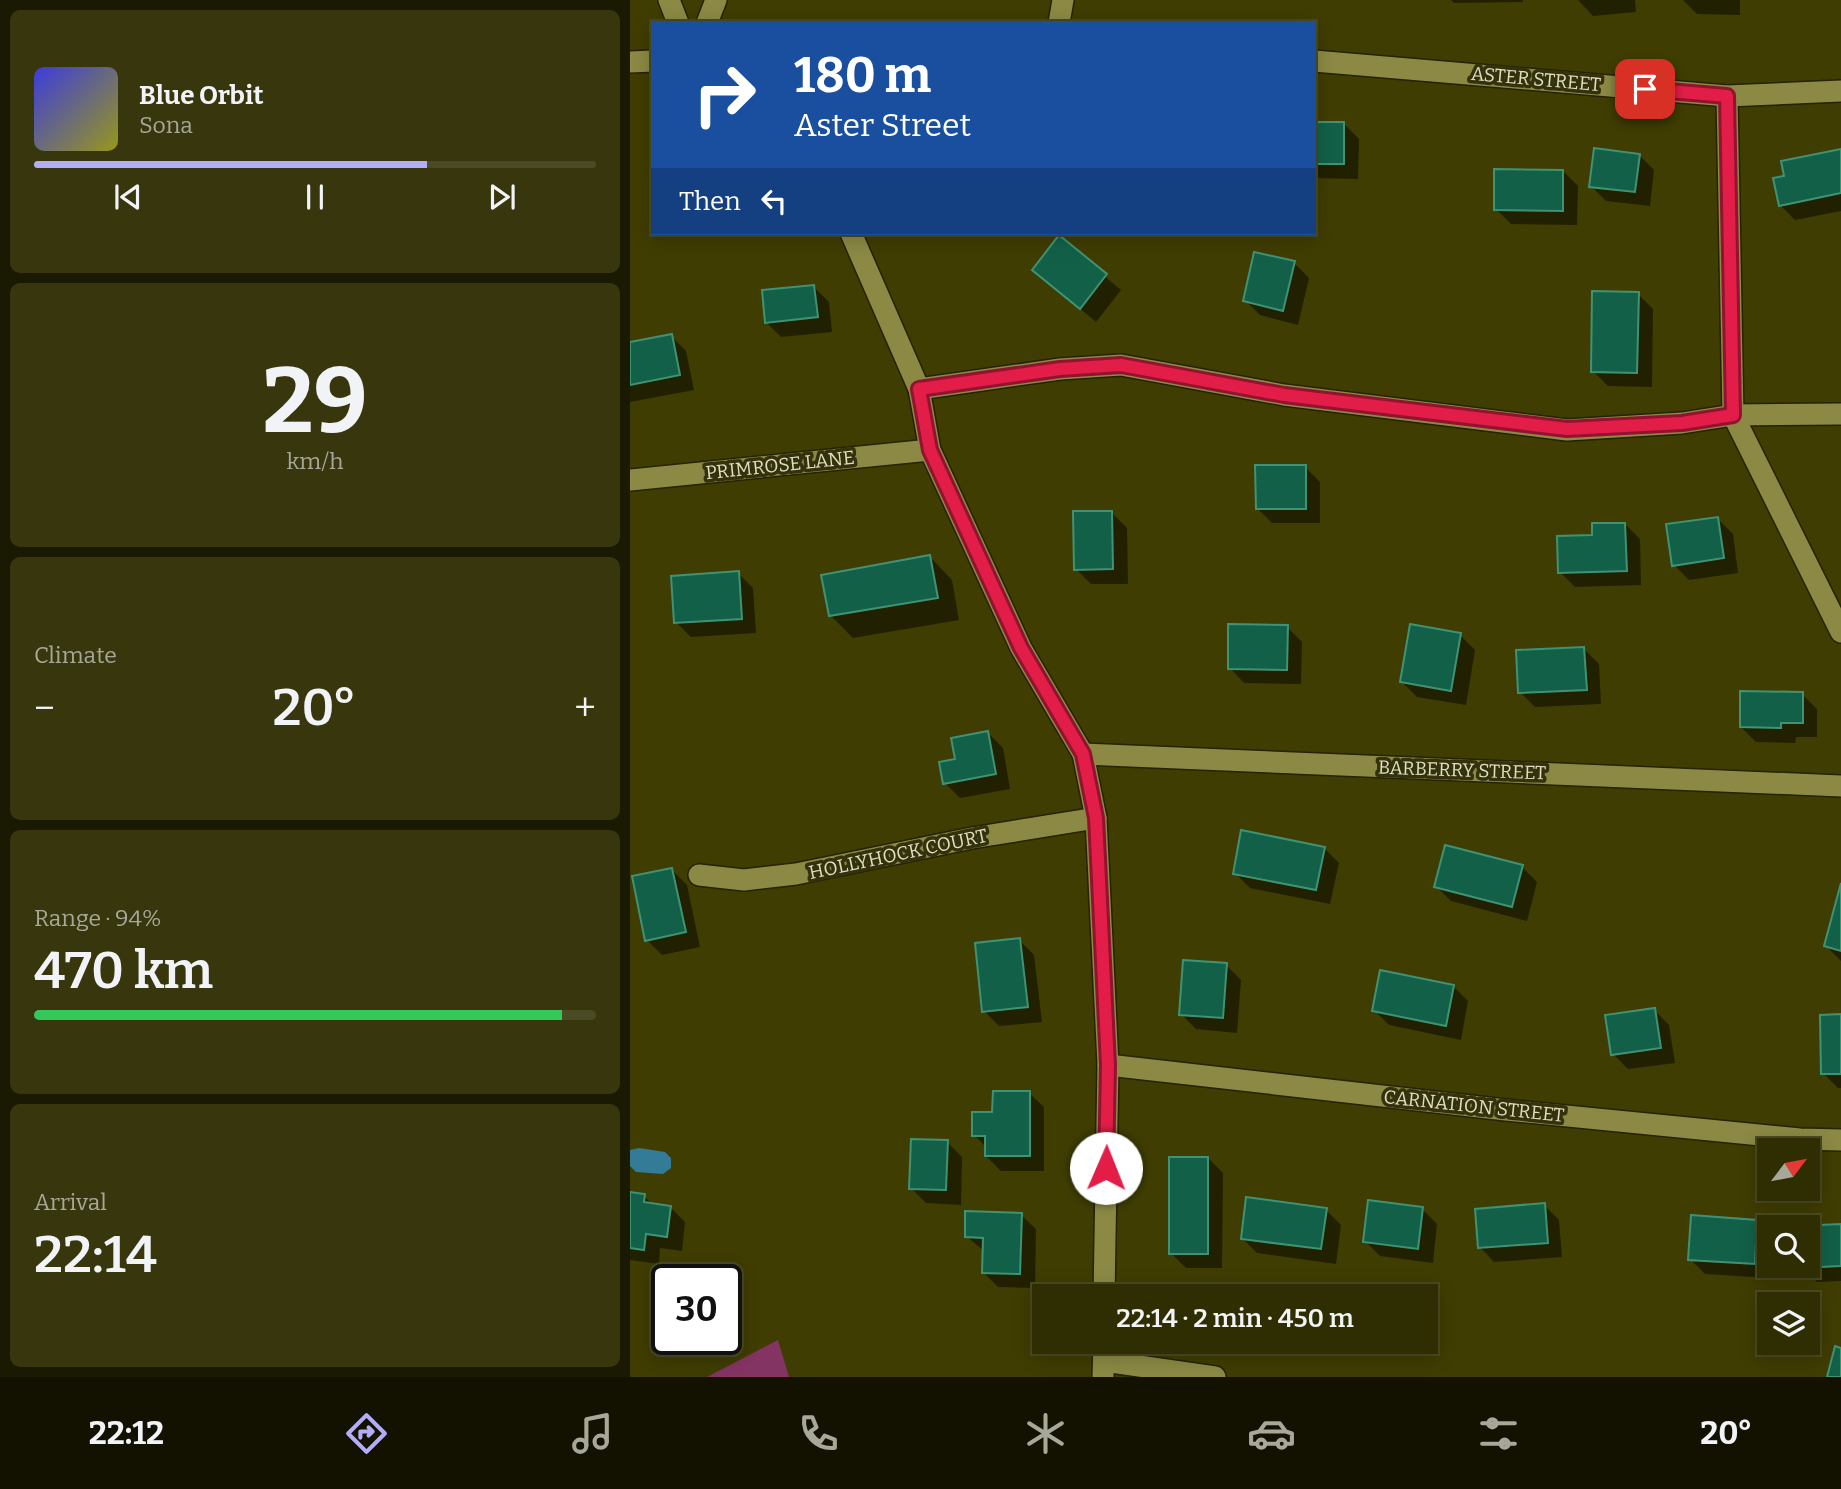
<!DOCTYPE html>
<html lang="en">
<head>
<meta charset="utf-8">
<style>
	:root { --surface:#2f2e02; --page:#37360c; --text:#f1f3f6; --muted:#a7a899; --line:#4a4a24; --accent:#b3adf9 }
	body { margin:0; font-family:Bitter,serif; background:var(--page); color:var(--text); height:100vh; display:flex; flex-direction:column; font-size:26px; white-space:nowrap }
	* { box-sizing:border-box; margin:0 }
	p { font-size:23px; color:var(--muted) }
	.icon { flex:none; width:38px; height:38px; fill:none; stroke:currentColor; stroke-width:2; stroke-linecap:round; stroke-linejoin:round }
	.map { position:relative; flex:1; overflow:hidden }
	.side { display:flex; flex-direction:column; gap:10px; padding:10px; background:#1a1901; width:630px }
	.side>* { flex:none }
	.hud { position:absolute; left:21px; top:21px; width:665px; height:214px; border-radius:0px; box-shadow:0 4px 18px #0003,0 0 0 2px var(--line); background:#1a4fa0; color:#fff; overflow:hidden }
	.needle { width:46px; rotate:58deg }
	.fabs { position:absolute; left:1127px; top:1138px; display:grid; gap:14px }
	.fabs a { display:grid; place-items:center; width:63px; height:63px; border-radius:0px; background:var(--surface); box-shadow:0 4px 18px #0003,0 0 0 2px var(--line); font-size:35px }
	.speed { position:absolute; left:21px; top:1264px; display:flex; gap:14px; font-size:35px; font-weight:700; text-align:center }
	.speed>* { display:grid; place-content:center; width:91px; height:91px; border-radius:50%; background:var(--surface); box-shadow:0 4px 18px #0003,0 0 0 2px var(--line); line-height:1 }
	.speed .limit { border:4px solid #111; border-radius:10px; background:#fff; color:#111 }
	.pin { position:absolute; display:grid; place-items:center; width:60px; height:60px; color:#fff; margin:-30px; border-radius:14px; box-shadow:0 4px 10px #0006 }
	.me { position:absolute; width:77px; margin:-38px; rotate:1deg; stroke-linejoin:round; filter:drop-shadow(0 0 5px #0008) }
	.turn { display:flex; align-items:center; gap:24px; height:147px; padding:0 28px; font-size:32px }
	.turn .icon { width:91px; height:91px; stroke-width:2.5 }
	.turn b { display:block; font-size:49px; line-height:60px }
	.then { display:flex; align-items:center; height:66px; padding:0 28px; background:#0003; gap:14px; font-size:26px }
	.big { font-size:52px; font-weight:600; line-height:1.1 }
	.side .widget { flex:1; display:flex; flex-direction:column; justify-content:center; gap:10px; min-width:0; padding:0 24px; border-radius:10px; background:var(--page) }
	.side .dial { align-items:center; gap:0 }
	.dial b { font-size:91px; line-height:1 }
	.song { display:flex; align-items:center; gap:21px }
	.cover { width:84px; height:84px; border-radius:10px; background:linear-gradient(135deg,hsl(240 70% 55%),hsl(60 70% 35%)) }
	.played { height:7px; border-radius:4px; background:linear-gradient(90deg,var(--accent) 70%,var(--line) 70%) }
	.keys { display:flex; justify-content:space-around; direction:ltr }
	.heat { display:flex; justify-content:space-between; align-items:center; font-size:38px; direction:ltr }
	.charge { height:10px; border-radius:5px; background:linear-gradient(90deg,#34c759 94%,var(--line) 0) }
	.trip { position:absolute; left:402px; top:1284px; width:406px; height:70px; border-radius:0px; background:var(--surface); box-shadow:0 4px 18px #0003,0 0 0 2px var(--line); font-weight:600; line-height:70px; text-align:center }
	.tab-bar { display:flex; height:112px; justify-content:space-around; align-items:center; background:#131201; color:var(--muted) }
	.tab-bar .icon { width:49px; height:49px }
	.tab-bar .active { color:var(--accent) }
	.tab-bar b { font-size:32px; color:var(--text) }
	main { display:flex; flex:1; min-height:0 }
	.map>svg:first-child { display:block }
	.green { fill:#833462 }
	.water { fill:#347b97 }
	.shadow { fill:#0007 }
	.building { fill:#126048; stroke:#409275; stroke-width:2 }
	.lines { fill:none; stroke-linecap:round; stroke-linejoin:round }
	.minor-casing { stroke:#252300; stroke-width:24 }
	.minor { stroke:#8b8944; stroke-width:21 }
	.route-casing { stroke:#92132f; stroke-width:18 }
	.route { stroke:#e11d48; stroke-width:12 }
	.labels { text-anchor:middle; dominant-baseline:central; stroke-width:7; stroke-linejoin:round; paint-order:stroke }
	.street-label { font-size:19px; fill:#dfdfbd; stroke:#33320d }
</style>
</head>
<body>
<main>
<section class="side">
<div class="widget">
<div class="song"><i class="cover"></i><div><b>Blue Orbit</b><p>Sona</p></div></div>
<div class="played"></div>
<div class="keys"><svg class="icon" aria-label="previous" viewBox="0 0 24 24"><path d="M18 5L8 12l10 7zM5 5v14"/></svg><svg class="icon" aria-label="pause" viewBox="0 0 24 24"><path d="M8 5v14M16 5v14"/></svg><svg class="icon" aria-label="next" viewBox="0 0 24 24"><path d="M6 5l10 7-10 7zM19 5v14"/></svg></div>
</div>
<div class="widget dial"><b>29</b><p>km/h</p></div>
<div class="widget"><p>Climate</p>
<div class="heat"><a>−</a><b class="big">20°</b><a>+</a></div>
</div>
<div class="widget"><p>Range · 94%</p><b class="big">470 km</b><div class="charge"></div></div>
<div class="widget"><p>Arrival</p><b class="big">22:14</b></div>
</section>
<div class="map">
<svg width="1211" height="1377" viewBox="0 0 1211 1377">
	<rect width="100%" height="100%" fill="#3f3d02"/>
	<!-- green -->
	<polygon class="green" points="148,1340 159,1377 77,1377"/>
	<!-- water -->
	<polygon class="water" points="9,1148 35,1152 41,1158 41,1168 33,1174 6,1172 0,1166 0,1150"/>
	<!-- shadow -->
	<g class="shadow">
		<polygon points="821,0 893,0 893,2 824,3"/>
		<polygon points="1005,0 1006,12 963,16 948,0"/>
		<polygon points="1053,0 1110,0 1110,15 1067,14"/>
		<polygon points="684,123 714,124 729,139 728,179 684,178"/>
		<polygon points="1211,150 1211,211 1165,220 1150,205 1156,178"/>
		<polygon points="1009,155 1024,170 1020,206 976,201 961,186"/>
		<polygon points="933,171 948,186 947,225 881,224 866,209"/>
		<polygon points="429,238 491,290 466,322 404,270"/>
		<polygon points="664,263 679,278 668,325 630,315 615,300"/>
		<polygon points="184,287 199,302 202,332 151,337 136,322"/>
		<polygon points="1008,294 1023,309 1022,387 978,386 963,371"/>
		<polygon points="41,336 56,351 64,390 0,402 0,344"/>
		<polygon points="675,467 690,482 690,523 642,523 627,508"/>
		<polygon points="482,513 497,528 498,584 461,584 446,569"/>
		<polygon points="1088,519 1103,534 1108,573 1059,580 1044,565"/>
		<polygon points="995,524 1010,539 1011,585 945,587 930,572 964,537"/>
		<polygon points="300,557 322,580 329,620 223,638 200,615"/>
		<polygon points="108,573 123,588 126,633 61,637 46,622"/>
		<polygon points="657,627 672,642 671,684 614,683 600,668"/>
		<polygon points="830,635 845,650 836,705 787,697 772,682"/>
		<polygon points="954,649 969,664 971,704 905,707 890,692"/>
		<polygon points="1172,694 1187,709 1187,737 1166,737 1165,743 1126,742 1111,727"/>
		<polygon points="358,733 373,748 380,789 330,798 315,783 327,761"/>
		<polygon points="694,848 709,863 700,904 620,888 605,873"/>
		<polygon points="892,867 907,882 897,921 821,901 806,886"/>
		<polygon points="42,870 57,885 70,947 32,955 17,940"/>
		<polygon points="1211,890 1211,961 1196,946"/>
		<polygon points="389,940 404,955 412,1022 369,1026 354,1011"/>
		<polygon points="596,965 611,980 607,1033 566,1029 551,1014"/>
		<polygon points="823,986 838,1001 831,1040 759,1025 744,1010"/>
		<polygon points="1024,1010 1039,1025 1045,1063 998,1069 983,1054"/>
		<polygon points="1211,1016 1211,1088 1208,1088 1193,1073"/>
		<polygon points="399,1093 414,1107 414,1171 371,1171 356,1156 356,1147 344,1135 364,1114"/>
		<polygon points="317,1142 332,1157 331,1205 296,1203 281,1188"/>
		<polygon points="578,1158 593,1173 592,1268 556,1268 541,1253"/>
		<polygon points="0,1194 14,1196 23,1205 40,1207 55,1222 52,1251 30,1248 29,1264 0,1260"/>
		<polygon points="914,1205 929,1220 932,1257 864,1262 850,1247"/>
		<polygon points="792,1209 807,1224 803,1263 750,1256 735,1241"/>
		<polygon points="696,1210 711,1225 706,1264 627,1253 612,1238"/>
		<polygon points="391,1215 406,1229 405,1288 368,1287 353,1272 354,1251 336,1236"/>
		<polygon points="1127,1222 1139,1234 1139,1278 1075,1274 1060,1259"/>
		<polygon points="1211,1226 1211,1281 1187,1282 1172,1267 1178,1265 1178,1227"/>
	</g>
	<!-- building -->
	<g class="building">
		<rect x="684" y="122" width="30" height="42"/>
		<polygon points="964,148 1010,154 1005,192 959,187"/>
		<polygon points="1211,149 1211,193 1149,206 1143,178 1154,176 1151,161"/>
		<polygon points="864,169 933,170 933,211 864,210"/>
		<polygon points="429,235 477,274 450,309 402,270"/>
		<polygon points="624,252 665,261 653,311 613,301"/>
		<polygon points="184,285 188,317 135,323 132,290"/>
		<polygon points="962,291 1009,292 1007,373 961,372"/>
		<polygon points="42,334 50,375 0,385 0,342"/>
		<polygon points="625,465 676,465 676,509 626,509"/>
		<polygon points="443,511 482,511 483,569 444,570"/>
		<polygon points="1088,517 1094,558 1042,566 1036,524"/>
		<polygon points="962,523 995,523 997,571 928,573 927,536 962,535"/>
		<polygon points="300,555 308,598 199,616 191,575"/>
		<polygon points="109,571 112,619 44,623 41,576"/>
		<polygon points="598,624 658,625 657,670 598,669"/>
		<polygon points="780,624 831,633 821,691 770,682"/>
		<polygon points="954,647 957,690 888,693 886,650"/>
		<polygon points="1110,691 1173,692 1173,723 1151,723 1151,728 1110,727"/>
		<polygon points="358,731 366,774 313,784 309,762 325,759 321,738"/>
		<polygon points="611,830 695,847 686,890 603,874"/>
		<polygon points="815,845 893,865 882,907 804,887"/>
		<polygon points="42,868 56,932 15,941 2,876"/>
		<polygon points="1211,883 1211,951 1194,946"/>
		<polygon points="390,938 398,1007 352,1012 345,943"/>
		<polygon points="553,960 597,963 593,1018 549,1015"/>
		<polygon points="750,970 824,985 816,1026 742,1011"/>
		<polygon points="1025,1008 1031,1048 981,1055 975,1015"/>
		<polygon points="1211,1014 1211,1074 1191,1074 1190,1015"/>
		<polygon points="363,1091 400,1091 400,1156 355,1156 355,1136 342,1136 342,1112 362,1112"/>
		<polygon points="281,1139 318,1140 316,1190 279,1189"/>
		<rect x="539" y="1157" width="39" height="97"/>
		<polygon points="0,1192 15,1194 14,1202 41,1206 37,1237 16,1234 14,1250 0,1248"/>
		<polygon points="616,1197 697,1208 691,1249 611,1239"/>
		<polygon points="738,1200 793,1207 788,1249 733,1242"/>
		<polygon points="915,1203 918,1243 848,1248 845,1209"/>
		<polygon points="335,1211 392,1213 390,1274 352,1273 353,1238 335,1237"/>
		<polygon points="1061,1215 1127,1220 1125,1264 1058,1260"/>
		<polygon points="1211,1224 1211,1266 1170,1268 1178,1265 1178,1227 1168,1226"/>
		<polygon points="1205,1346 1211,1348 1211,1377 1197,1377"/>
	</g>
	<g class="lines">
		<!-- minor casing -->
		<g class="minor-casing">
			<g id="minor">
				<polyline points="39,0 48,23"/>
				<polyline points="77,23 86,0"/>
				<polyline points="429,23 433,0"/>
				<polyline points="684,61 1097,96 1211,91"/>
				<polyline points="0,62 23,61"/>
				<polyline points="1097,96 1103,415 1211,632"/>
				<polyline points="221,233 289,389 300,450 391,648 453,754 466,818 478,1065 474,1297"/>
				<polyline points="289,389 430,369 491,365 654,395 937,430 1052,423 1103,415 1211,414"/>
				<polyline points="0,480 300,450"/>
				<polyline points="453,754 1211,786"/>
				<polyline points="69,875 114,880 166,874 342,838 466,818"/>
				<polyline points="478,1065 876,1110 1170,1139 1211,1140"/>
				<polyline points="474,1361 585,1377"/>
				<polyline points="473,1377 474,1342"/>
			</g>
		</g>
		<!-- minor -->
		<use href="#minor" class="minor"/>
	</g>
	<g class="lines">
		<!-- route casing -->
		<g class="route-casing">
			<polyline id="route" points="476,1168 478,1065 466,818 453,754 391,648 300,450 289,389 430,369 491,365 654,395 937,429 1052,423 1103,415 1097,96 1015,89"/>
		</g>
		<!-- route -->
		<use href="#route" class="route"/>
	</g>
	<g class="labels">
		<!-- street labels -->
		<g class="street-label">
			<text transform="translate(906 79) rotate(5)">ASTER STREET</text>
			<text transform="translate(150 465) rotate(-6)">PRIMROSE LANE</text>
			<text transform="translate(832 770) rotate(2)">BARBERRY STREET</text>
			<text transform="translate(268 854) rotate(-12)">HOLLYHOCK COURT</text>
			<text transform="translate(844 1106) rotate(6)">CARNATION STREET</text>
		</g>
	</g>
</svg>
<div class="fabs">
<a><svg class="needle" viewBox="-14 -14 28 28"><path d="M0-13l5 13h-10z" fill="#e53935"/><path d="M0 13l5-13h-10z" fill="#a7a899"/></svg></a>
<a><svg class="icon" aria-label="search" viewBox="0 0 24 24"><circle cx="10" cy="10" r="6"/><path d="M15 15l6 6"/></svg></a>
<a><svg class="icon" aria-label="layers" viewBox="0 0 24 24"><path d="M12 4l9 5-9 5-9-5zM3 14l9 5 9-5"/></svg></a>
</div>
<div class="speed"><div class="limit">30</div></div>
<div class="pin" style="left:1015px;top:89px;background:#d93025"><svg class="icon" aria-label="arrive" viewBox="0 0 24 24"><path d="M6 21V4h12l-3 4 3 4H6"/></svg></div>
<svg class="me" style="left:476px;top:1168px" viewBox="-20 -20 40 40"><circle r="19" fill="#fff"/><path d="M0-13L10 11 0 6-10 11z" fill="#e11d48"/></svg>
<div class="trip">22:14 · 2 min · 450 m</div>
<div class="hud">
<div class="turn"><svg class="icon" aria-label="right" viewBox="0 0 24 24"><path d="M7 20v-9h11M14 6l5 5-5 5"/></svg><div><b>180 m</b>Aster Street</div></div>
<div class="then">Then<svg class="icon" aria-label="left" viewBox="0 0 24 24"><path d="M17 20v-9H6M10 6l-5 5 5 5"/></svg></div>
</div>
</div>
</main>
<nav class="tab-bar">
<b>22:12</b>
<svg class="icon active" aria-label="directions" viewBox="0 0 24 24"><path d="M12 3l9 9-9 9-9-9zM9 14v-3h6M13 9l2 2-2 2"/></svg>
<svg class="icon" aria-label="music" viewBox="0 0 24 24"><path d="M9 18V5l10-2v13"/><circle cx="6" cy="18" r="3"/><circle cx="16" cy="16" r="3"/></svg>
<svg class="icon" aria-label="phone" viewBox="0 0 24 24"><path d="M5 4h4l2 5-3 2q2 4 5 5l2-3 5 2v4C11 20 4 13 5 4z"/></svg>
<svg class="icon" aria-label="climate" viewBox="0 0 24 24"><path d="M12 3v18M4 7l16 10M4 17L20 7"/></svg>
<svg class="icon" aria-label="car" viewBox="0 0 24 24"><path d="M5 17H2v-5l4-1 3-4h7l3 4 3 1v5h-3M9 17h6M6 11h13"/><circle cx="7" cy="17" r="2"/><circle cx="17" cy="17" r="2"/></svg>
<svg class="icon" aria-label="filters" viewBox="0 0 24 24"><path d="M4 7h16M4 17h16"/><circle cx="9" cy="7" r="2"/><circle cx="15" cy="17" r="2"/></svg>
<b>20°</b>
</nav>
</body>
</html>
